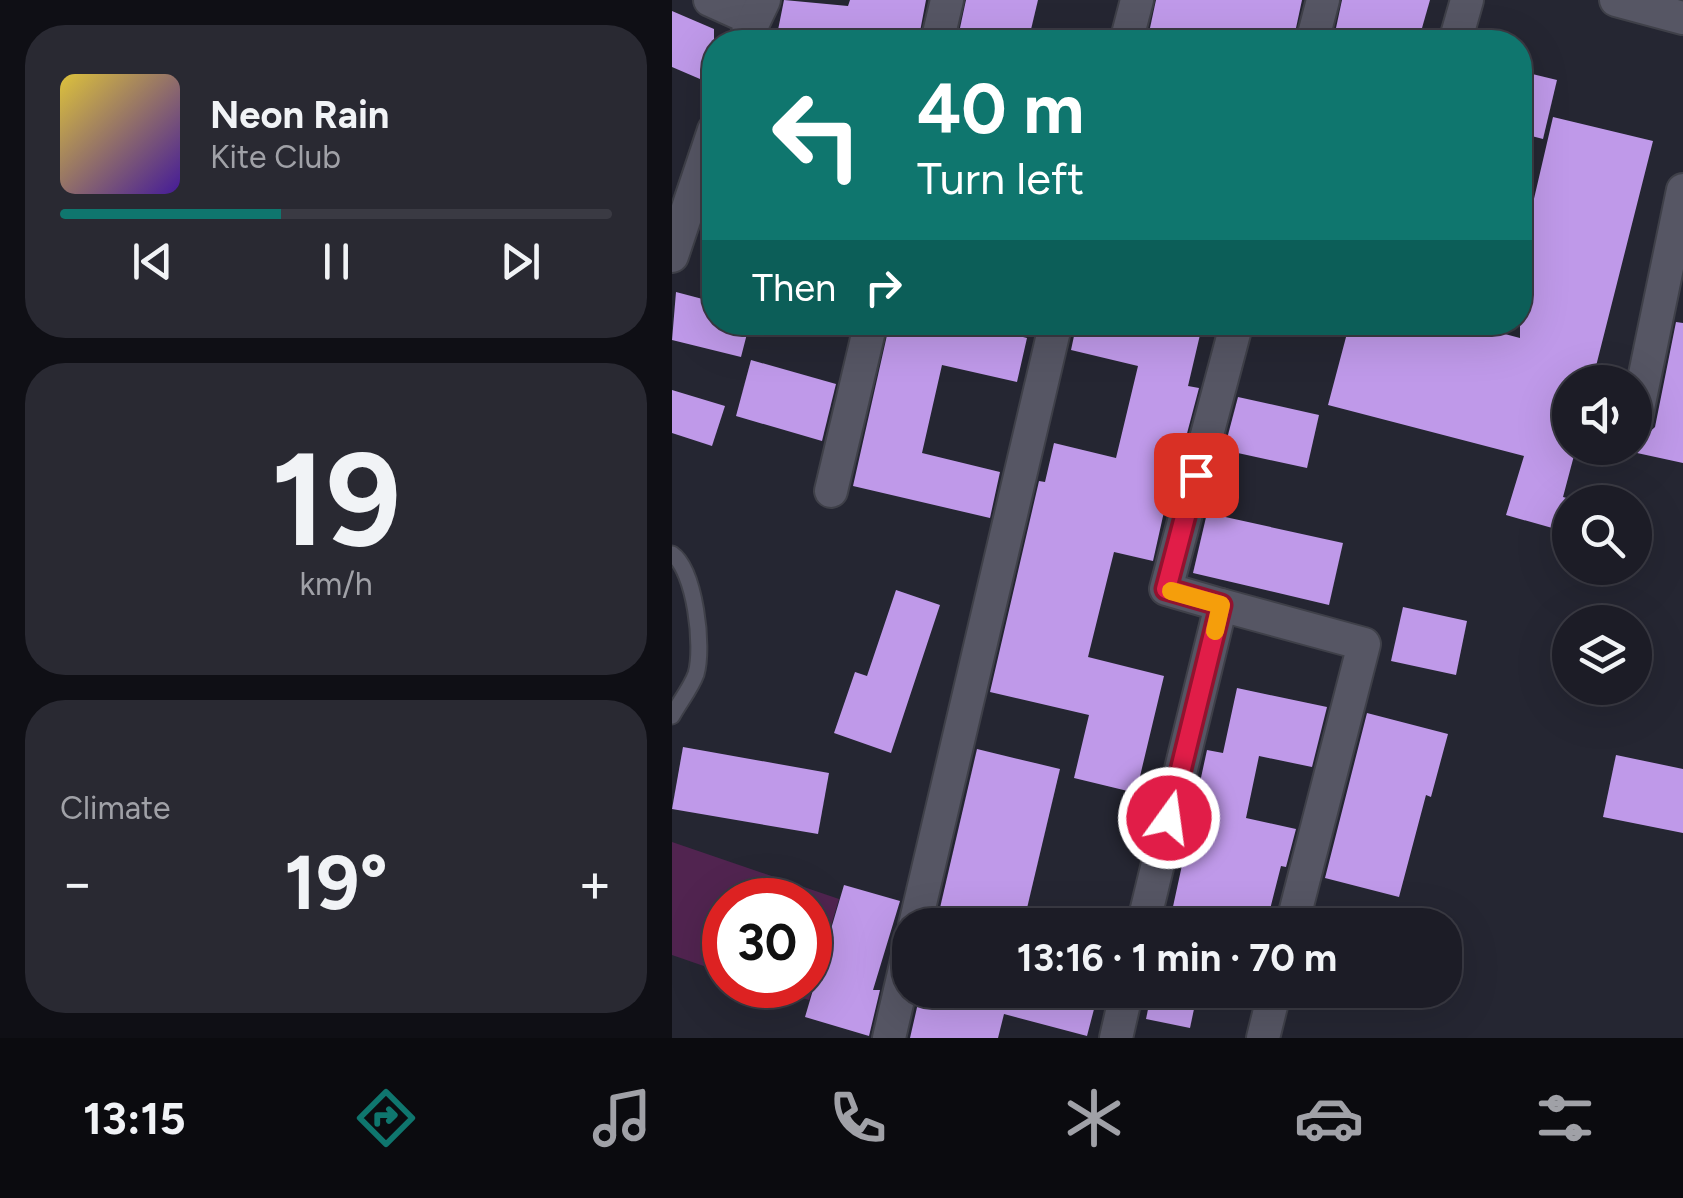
<!DOCTYPE html>
<html lang="en">
<head>
<meta charset="utf-8">
<style>
	:root { --surface:#1c1c26; --page:#292932; --text:#f1f3f6; --muted:#a0a1a7; --line:#3a3a43; --accent:#0f766e }
	body { margin:0; font-family:Figtree,sans-serif; background:var(--page); color:var(--text); height:100vh; display:flex; flex-direction:column; font-size:38px; white-space:nowrap }
	* { box-sizing:border-box; margin:0 }
	p { font-size:32px; color:var(--muted) }
	.icon { flex:none; width:55px; height:55px; fill:none; stroke:currentColor; stroke-width:2; stroke-linecap:round; stroke-linejoin:round }
	.map { position:relative; flex:1; overflow:hidden }
	.panel { display:flex; flex-direction:column; gap:25px; padding:25px; background:#0f0f15; width:672px }
	.panel>* { flex:none }
	.hud { position:absolute; left:30px; top:30px; width:830px; height:305px; border-radius:40px; box-shadow:0 10px 40px #0002,0 0 0 2px var(--line); background:#0f766e; color:#fff; overflow:hidden }
	.tools { position:absolute; left:880px; top:365px; display:grid; gap:20px }
	.tools a { display:grid; place-items:center; width:100px; height:100px; border-radius:50%; background:var(--surface); box-shadow:0 10px 40px #0002,0 0 0 2px var(--line); font-size:50px }
	.speed { position:absolute; left:30px; top:878px; display:flex; gap:20px; font-size:50px; font-weight:700; text-align:center }
	.speed>* { display:grid; place-content:center; width:130px; height:130px; border-radius:50%; background:var(--surface); box-shadow:0 10px 40px #0002,0 0 0 2px var(--line); line-height:1 }
	.speed .limit { border:15px solid #d22; background:#fff; color:#111 }
	.pin { position:absolute; display:grid; place-items:center; width:85px; height:85px; color:#fff; margin:-42px; border-radius:20px; box-shadow:0 5px 15px #0006 }
	.me { position:absolute; width:110px; margin:-55px; rotate:14deg; stroke-linejoin:round; filter:drop-shadow(0 0 8px #0008) }
	.turn { display:flex; align-items:center; gap:35px; height:210px; padding:0 50px; font-size:45px }
	.turn .icon { width:130px; height:130px; stroke-width:2.5 }
	.turn b { display:block; font-size:70px; line-height:85px }
	.then { display:flex; align-items:center; height:95px; padding:0 50px; background:#0003; gap:20px; font-size:38px }
	.big { font-size:75px; font-weight:700; line-height:1.1 }
	.panel .tile { flex:1; display:flex; flex-direction:column; justify-content:center; gap:15px; min-width:0; padding:0 35px; border-radius:40px; background:var(--page) }
	.panel .dial { align-items:center; gap:0 }
	.dial b { font-size:130px; line-height:1 }
	.song { display:flex; align-items:center; gap:30px }
	.cover { width:120px; height:120px; border-radius:15px; background:linear-gradient(135deg,hsl(50 70% 55%),hsl(260 70% 35%)) }
	.played { height:10px; border-radius:5px; background:linear-gradient(90deg,var(--accent) 40%,var(--line) 40%) }
	.keys { display:flex; justify-content:space-around; direction:ltr }
	.heat { display:flex; justify-content:space-between; align-items:center; font-size:55px; direction:ltr }
	.trip { position:absolute; left:220px; top:908px; width:570px; height:100px; border-radius:40px; background:var(--surface); box-shadow:0 10px 40px #0002,0 0 0 2px var(--line); font-weight:700; line-height:100px; text-align:center }
	.tab-bar { display:flex; height:160px; justify-content:space-around; align-items:center; background:#0b0b0f; color:var(--muted) }
	.tab-bar .icon { width:70px; height:70px }
	.tab-bar .selected { color:var(--accent) }
	.tab-bar b { font-size:45px; color:var(--text) }
	main { display:flex; flex:1; min-height:0 }
	.map>svg:first-child { display:block }
	.green { fill:#512450 }
	.building { fill:#bf99e9 }
	.lines { fill:none; stroke-linecap:round; stroke-linejoin:round }
	.service-casing { stroke:#3f4049; stroke-width:19 }
	.minor-casing { stroke:#3f4049; stroke-width:36 }
	.service { stroke:#565664; stroke-width:15 }
	.minor { stroke:#565664; stroke-width:32 }
	.route-casing { stroke:#92132f; stroke-width:25 }
	.route { stroke:#e11d48; stroke-width:18 }
	.slow { stroke:#f59e0b; stroke-width:18 }
</style>
</head>
<body>
<main>
<section class="panel">
<div class="tile">
<div class="song"><i class="cover"></i><div><b>Neon Rain</b><p>Kite Club</p></div></div>
<div class="played"></div>
<div class="keys"><svg class="icon" aria-label="previous" viewBox="0 0 24 24"><path d="M18 5L8 12l10 7zM5 5v14"/></svg><svg class="icon" aria-label="pause" viewBox="0 0 24 24"><path d="M8 5v14M16 5v14"/></svg><svg class="icon" aria-label="next" viewBox="0 0 24 24"><path d="M6 5l10 7-10 7zM19 5v14"/></svg></div>
</div>
<div class="tile dial"><b>19</b><p>km/h</p></div>
<div class="tile"><p>Climate</p>
<div class="heat"><a>−</a><b class="big">19°</b><a>+</a></div>
</div>
</section>
<div class="map">
<svg width="1011" height="1038" viewBox="0 0 1011 1038">
	<rect width="100%" height="100%" fill="#252632"/>
	<!-- green -->
	<polygon class="green" points="0,842 167,899 137,1000 90,985 138,985 138,900 52,900 52,973 0,955"/>
	<!-- building -->
	<g class="building">
		<polygon points="112,0 176,6 178,0 254,0 246,42 140,42 105,35"/>
		<polygon points="294,0 366,0 356,42 285,42"/>
		<polygon points="484,0 630,0 621,42 475,42"/>
		<polygon points="670,0 758,0 746,42 661,42"/>
		<polygon points="0,11 42,29 42,85 0,67"/>
		<polygon points="848,71 885,80 871,139 848,133"/>
		<polygon points="881,117 981,141 920,382 898,382 898,448 904,448 891,497 898,499 898,533 834,515 852,456 656,405 678,322 787,322 848,338 848,200 861,203"/>
		<polygon points="4,292 42,302 42,322 78,322 69,357 0,340"/>
		<polygon points="218,322 288,322 355,338 345,382 270,365 250,453 328,472 318,518 181,486"/>
		<polygon points="405,322 531,322 516,386 527,388 513,441 508,440 481,561 442,552 416,657 492,676 464,793 402,778 417,715 318,692 367,481 373,482 382,443 444,458 466,366 399,350"/>
		<polygon points="1004,322 1011,323 1011,463 965,453 967,442 983,427"/>
		<polygon points="79,360 164,384 150,441 64,416"/>
		<polygon points="0,390 53,406 40,446 0,433"/>
		<polygon points="566,397 647,415 635,468 552,450"/>
		<polygon points="535,513 671,543 657,605 521,573"/>
		<polygon points="224,590 268,605 219,753 162,733 183,672 195,676"/>
		<polygon points="731,607 795,621 784,675 719,661"/>
		<polygon points="565,688 655,707 640,767 587,756 574,818 624,829 614,867 609,866 594,925 497,925 535,750 551,753"/>
		<polygon points="695,713 776,734 759,797 754,795 727,897 653,878"/>
		<polygon points="11,747 157,773 146,834 0,809"/>
		<polygon points="305,749 388,769 351,925 264,925"/>
		<polygon points="944,755 1011,769 1011,833 931,817"/>
		<polygon points="172,885 228,901 201,990 208,990 197,1036 133,1017"/>
		<polygon points="249,990 427,990 415,1036 332,1014 326,1038 238,1038"/>
		<polygon points="480,990 526,990 518,1028 474,1019"/>
	</g>
	<g class="lines">
		<!-- service casing -->
		<g class="service-casing">
			<path id="service" d="M0,554C23,570 32,647 24,674C19,688 7,703 0,716"/>
		</g>
		<!-- minor casing -->
		<g class="minor-casing">
			<g id="minor">
				<polyline points="38,0 80,19"/>
				<polyline points="944,0 1011,18"/>
				<polyline points="72,42 92,0"/>
				<polyline points="265,42 275,0"/>
				<polyline points="454,42 465,0"/>
				<polyline points="640,42 651,0"/>
				<polyline points="783,42 795,0"/>
				<polyline points="0,256 42,130"/>
				<polyline points="963,423 1011,190"/>
				<polyline points="159,491 199,322"/>
				<polyline points="549,605 692,644 620,925"/>
				<polyline points="243,925 384,322"/>
				<polyline points="471,925 549,605 494,589 565,322"/>
				<polyline points="217,1038 238,947"/>
				<polyline points="444,1038 455,990"/>
				<polyline points="591,1038 603,990"/>
			</g>
		</g>
		<!-- service -->
		<use href="#service" class="service"/>
		<!-- minor -->
		<use href="#minor" class="minor"/>
	</g>
	<g class="lines">
		<!-- route casing -->
		<g class="route-casing">
			<polyline id="route" points="497,818 549,605 494,589 524,475"/>
		</g>
		<!-- route -->
		<use href="#route" class="route"/>
		<!-- slow -->
		<polyline class="slow" points="499,591 549,605 543,631"/>
	</g>
</svg>
<div class="tools">
<a><svg class="icon" aria-label="sound" viewBox="0 0 24 24"><path d="M4 9h4l5-4v14l-5-4H4zM17 9q2 3 0 6"/></svg></a>
<a><svg class="icon" aria-label="search" viewBox="0 0 24 24"><circle cx="10" cy="10" r="6"/><path d="M15 15l6 6"/></svg></a>
<a><svg class="icon" aria-label="layers" viewBox="0 0 24 24"><path d="M12 4l9 5-9 5-9-5zM3 14l9 5 9-5"/></svg></a>
</div>
<div class="speed"><div class="limit">30</div></div>
<div class="pin" style="left:524px;top:475px;background:#d93025"><svg class="icon" aria-label="arrive" viewBox="0 0 24 24"><path d="M6 21V4h12l-3 4 3 4H6"/></svg></div>
<svg class="me" style="left:497px;top:818px" viewBox="-20 -20 40 40"><circle r="17" fill="#e11d48" stroke="#fff" stroke-width="3"/><path d="M0-11L8 9 0 5-8 9z" fill="#fff"/></svg>
<div class="trip">13:16 · 1 min · 70 m</div>
<div class="hud">
<div class="turn"><svg class="icon" aria-label="left" viewBox="0 0 24 24"><path d="M17 20v-9H6M10 6l-5 5 5 5"/></svg><div><b>40 m</b>Turn left</div></div>
<div class="then">Then<svg class="icon" aria-label="right" viewBox="0 0 24 24"><path d="M7 20v-9h11M14 6l5 5-5 5"/></svg></div>
</div>
</div>
</main>
<nav class="tab-bar">
<b>13:15</b>
<svg class="icon selected" aria-label="directions" viewBox="0 0 24 24"><path d="M12 3l9 9-9 9-9-9zM9 14v-3h6M13 9l2 2-2 2"/></svg>
<svg class="icon" aria-label="music" viewBox="0 0 24 24"><path d="M9 18V5l10-2v13"/><circle cx="6" cy="18" r="3"/><circle cx="16" cy="16" r="3"/></svg>
<svg class="icon" aria-label="phone" viewBox="0 0 24 24"><path d="M5 4h4l2 5-3 2q2 4 5 5l2-3 5 2v4C11 20 4 13 5 4z"/></svg>
<svg class="icon" aria-label="climate" viewBox="0 0 24 24"><path d="M12 3v18M4 7l16 10M4 17L20 7"/></svg>
<svg class="icon" aria-label="car" viewBox="0 0 24 24"><path d="M5 17H2v-5l4-1 3-4h7l3 4 3 1v5h-3M9 17h6M6 11h13"/><circle cx="7" cy="17" r="2"/><circle cx="17" cy="17" r="2"/></svg>
<svg class="icon" aria-label="filters" viewBox="0 0 24 24"><path d="M4 7h16M4 17h16"/><circle cx="9" cy="7" r="2"/><circle cx="15" cy="17" r="2"/></svg>
</nav>
</body>
</html>
